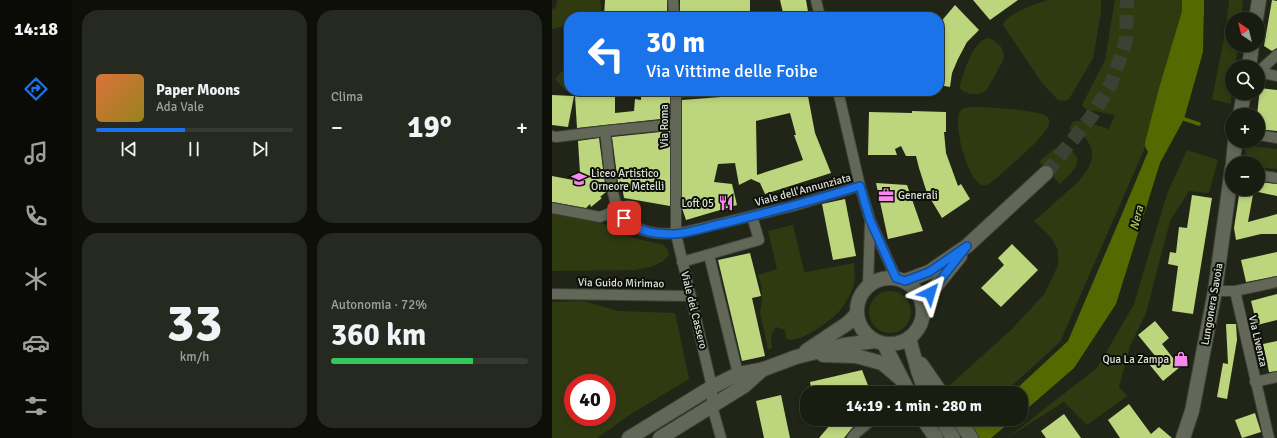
<!DOCTYPE html>
<html lang="it">
<head>
<meta charset="utf-8">
<style>
	:root { --surface:#191c11; --page:#26291f; --text:#f1f3f6; --muted:#9fa19f; --line:#373a31; --accent:#1a73e8 }
	body { margin:0; font-family:Signika,sans-serif; background:var(--page); color:var(--text); height:100vh; display:flex; flex-direction:column; font-size:15px; white-space:nowrap }
	* { box-sizing:border-box; margin:0 }
	p { font-size:13px; color:var(--muted) }
	.icon { flex:none; width:22px; height:22px; fill:none; stroke:currentColor; stroke-width:2; stroke-linecap:round; stroke-linejoin:round }
	.map { position:relative; flex:1; overflow:hidden }
	.side { display:flex; flex-direction:column; gap:10px; padding:10px; background:#0e0f09; width:480px }
	.side>* { flex:none }
	.top-card { position:absolute; left:12px; top:12px; width:380px; height:84px; border-radius:16px; box-shadow:0 2px 6px #0003,0 0 0 1px var(--line); background:#1a73e8; color:#fff; overflow:hidden }
	.needle { width:26px; rotate:325deg }
	.tools { position:absolute; left:673px; top:12px; display:grid; gap:8px }
	.tools a { display:grid; place-items:center; width:40px; height:40px; border-radius:50%; background:var(--surface); box-shadow:0 2px 6px #0003,0 0 0 1px var(--line); font-size:20px }
	.speed { position:absolute; left:12px; top:374px; display:flex; gap:8px; font-size:20px; font-weight:700; text-align:center }
	.speed>* { display:grid; place-content:center; width:52px; height:52px; border-radius:50%; background:var(--surface); box-shadow:0 2px 6px #0003,0 0 0 1px var(--line); line-height:1 }
	.speed .limit { border:6px solid #d22; background:#fff; color:#111 }
	.pin { position:absolute; display:grid; place-items:center; width:34px; height:34px; color:#fff; margin:-17px; border-radius:8px; box-shadow:0 2px 6px #0006 }
	.me { position:absolute; width:44px; margin:-22px; rotate:40deg; stroke-linejoin:round; filter:drop-shadow(0 0 3px #0008) }
	.turn { display:flex; align-items:center; gap:14px; height:84px; padding:0 16px; font-size:18px }
	.turn .icon { width:52px; height:52px; stroke-width:2.5 }
	.turn b { display:block; font-size:28px; line-height:34px }
	.big { font-size:30px; font-weight:700; line-height:1.1 }
	.side .tile { flex:1; display:flex; flex-direction:column; justify-content:center; gap:6px; min-width:0; padding:0 14px; border-radius:16px; background:var(--page) }
	.side .dial { align-items:center; gap:0 }
	.dial b { font-size:52px; line-height:1 }
	.song { display:flex; align-items:center; gap:12px }
	.cover { width:48px; height:48px; border-radius:6px; background:linear-gradient(135deg,hsl(20 70% 55%),hsl(50 70% 35%)) }
	.played { height:4px; border-radius:2px; background:linear-gradient(90deg,var(--accent) 45%,var(--line) 45%) }
	.keys { display:flex; justify-content:space-around; direction:ltr }
	.heat { display:flex; justify-content:space-between; align-items:center; font-size:22px; direction:ltr }
	.charge { height:6px; border-radius:3px; background:linear-gradient(90deg,#34c759 72%,var(--line) 0) }
	.side .tiles { flex:1; display:grid; gap:10px; grid-template-columns:repeat(2,1fr) }
	.trip { position:absolute; left:248px; top:386px; width:228px; height:40px; border-radius:16px; background:var(--surface); box-shadow:0 2px 6px #0003,0 0 0 1px var(--line); font-weight:700; line-height:40px; text-align:center }
	main { display:flex; flex:1; min-height:0 }
	.menu { display:flex; flex-direction:column; width:72px; justify-content:space-around; align-items:center; background:#0a0b07; color:var(--muted) }
	.menu .icon { width:28px; height:28px }
	.menu .active { color:var(--accent) }
	.menu b { font-size:18px; color:var(--text) }
	.map>svg:first-child { display:block }
	.green { fill:#303a11; fill-rule:evenodd }
	.water { fill:#566900 }
	.lines { fill:none; stroke-linecap:round; stroke-linejoin:round }
	.stream { stroke:#566900; stroke-width:3.5 }
	.river { stroke:#566900; stroke-width:22 }
	.building { fill:#bdd57d; fill-rule:evenodd }
	.secondary-tunnel { stroke:#3d4134; stroke-width:14; stroke-dasharray:14 7; stroke-linecap:butt }
	.street-casing { stroke:#3d4036; stroke-width:12 }
	.secondary-casing { stroke:#3d4036; stroke-width:16 }
	.street { stroke:#626757; stroke-width:10 }
	.secondary { stroke:#626757; stroke-width:14 }
	.route-casing { stroke:#114b97; stroke-width:10 }
	.route { stroke:#1a73e8; stroke-width:7 }
	.labels { text-anchor:middle; dominant-baseline:central; stroke-width:4; stroke-linejoin:round; paint-order:stroke }
	.street-label { font-size:11px; fill:#dde0d6; stroke:#0c0e08 }
	.poi-label { font-size:11px; fill:#dde0d6; stroke:#0c0e08; text-anchor:start }
	.water-label { font-size:12px; font-style:italic; fill:#b3cf5a; stroke:#0c0e08 }
</style>
</head>
<body>
<main>
<nav class="menu">
<b>14:18</b>
<svg class="icon active" aria-label="directions" viewBox="0 0 24 24"><path d="M12 3l9 9-9 9-9-9zM9 14v-3h6M13 9l2 2-2 2"/></svg>
<svg class="icon" aria-label="music" viewBox="0 0 24 24"><path d="M9 18V5l10-2v13"/><circle cx="6" cy="18" r="3"/><circle cx="16" cy="16" r="3"/></svg>
<svg class="icon" aria-label="phone" viewBox="0 0 24 24"><path d="M5 4h4l2 5-3 2q2 4 5 5l2-3 5 2v4C11 20 4 13 5 4z"/></svg>
<svg class="icon" aria-label="climate" viewBox="0 0 24 24"><path d="M12 3v18M4 7l16 10M4 17L20 7"/></svg>
<svg class="icon" aria-label="car" viewBox="0 0 24 24"><path d="M5 17H2v-5l4-1 3-4h7l3 4 3 1v5h-3M9 17h6M6 11h13"/><circle cx="7" cy="17" r="2"/><circle cx="17" cy="17" r="2"/></svg>
<svg class="icon" aria-label="filters" viewBox="0 0 24 24"><path d="M4 7h16M4 17h16"/><circle cx="9" cy="7" r="2"/><circle cx="15" cy="17" r="2"/></svg>
</nav>
<section class="side">
<div class="tiles">
<div class="tile">
<div class="song"><i class="cover"></i><div><b>Paper Moons</b><p>Ada Vale</p></div></div>
<div class="played"></div>
<div class="keys"><svg class="icon" aria-label="previous" viewBox="0 0 24 24"><path d="M18 5L8 12l10 7zM5 5v14"/></svg><svg class="icon" aria-label="pause" viewBox="0 0 24 24"><path d="M8 5v14M16 5v14"/></svg><svg class="icon" aria-label="next" viewBox="0 0 24 24"><path d="M6 5l10 7-10 7zM19 5v14"/></svg></div>
</div>
<div class="tile"><p>Clima</p>
<div class="heat"><a>−</a><b class="big">19°</b><a>+</a></div>
</div>
<div class="tile dial"><b>33</b><p>km/h</p></div>
<div class="tile"><p>Autonomia · 72%</p><b class="big">360 km</b><div class="charge"></div></div>
</div>
</section>
<div class="map">
<svg width="725" height="438" viewBox="0 0 725 438">
	<rect width="100%" height="100%" fill="#212517"/>
	<!-- green -->
	<g class="green">
		<polygon points="5,0 48,0 49,3 49,17 17,17 17,25 0,29 0,9 4,8"/>
		<path d="M496,0H549V13L541,58L517,99L514,101L506,100L490,83L451,25C454,13 485,4 496,0Z"/>
		<path d="M563,0H633L618,90L508,342L452,393H402L398,385L460,329L493,293L506,265V250L498,236L482,221C491,214 499,206 508,198C523,185 554,161 533,138C530,134 522,132 517,129C519,126 520,122 523,121C527,119 552,127 557,129L563,115L533,109L530,105L553,60Z"/>
		<polygon points="677,0 691,0 689,19 680,19 680,45 686,45 683,67 680,67 679,104 660,99 674,28"/>
		<path d="M436,38L440,39L449,47L451,51L452,59L434,91C427,96 413,95 408,88V85C412,71 421,41 436,38Z"/>
		<polygon points="17,65 17,91 14,91 3,79 15,66"/>
		<path d="M430,107C443,108 485,110 494,116C496,117 498,121 497,124C494,137 453,170 442,180C438,183 435,186 431,185C416,183 399,120 409,110C413,106 425,107 430,107Z"/>
		<polygon points="693,145 725,149 725,169 706,167 706,163 694,163"/>
		<path d="M511,147C538,157 521,171 508,184L487,162L502,149Z"/>
		<polygon points="635,150 666,160 657,193 637,191 618,221 594,313 578,346 567,387 575,396 535,425 512,402 455,438 545,368 582,304 615,194"/>
		<polygon points="0,202 9,205 31,218 46,222 69,231 81,238 112,245 116,251 117,255 111,261 99,267 83,270 0,271"/>
		<path d="M241,225L252,271L255,272L302,263C302,270 304,281 301,288C298,295 293,304 289,309C282,319 244,347 234,338L233,330L224,327C218,334 219,339 220,348L216,349L208,313L210,300L209,285L206,275L225,269L216,231Z"/>
		<circle cx="338" cy="312" r="21"/>
		<path d="M31,301L66,311L123,313L137,379L79,414L45,438H0V302ZM21,383H55V417H21Z"/>
	</g>
	<!-- water -->
	<g class="water">
		<polygon points="634,0 652,0 651,52 632,119 608,163 564,304 522,368 469,414 469,393 460,393 516,341 573,207 623,87 633,23"/>
		<polygon points="429,419 462,419 439,438 406,438"/>
	</g>
	<g class="lines">
		<!-- stream -->
		<polyline class="stream" points="632,119 647,124"/>
		<!-- river -->
		<polyline class="river" points="604,144 618,90 641,13 641,0"/>
	</g>
	<!-- building -->
	<g class="building">
		<polygon points="53,0 115,0 115,17 52,17"/>
		<polygon points="128,0 198,0 198,13 158,13 158,17 128,17"/>
		<polygon points="228,0 254,0 257,17 232,17"/>
		<polygon points="421,0 466,0 438,20"/>
		<polygon points="720,0 725,1 725,48 720,51 712,46"/>
		<polygon points="403,5 427,30 415,42 406,59 400,73 398,87 387,85 387,24"/>
		<polygon points="708,88 725,90 725,131 706,129 705,115"/>
		<polygon points="26,91 63,91 63,113 82,111 83,99 89,100 89,91 118,91 118,118 25,128 23,96 26,96"/>
		<path d="M222,91H255L263,133L279,173L213,194L208,183L199,179L187,185L183,163L166,164L162,182L180,184L185,205L134,220L130,208V100L182,96L198,97ZM238,113L244,135H242L251,160L205,175L204,121Z"/>
		<polygon points="0,95 22,96 16,127 0,125"/>
		<polygon points="360,111 394,112 394,132 392,132 394,153 406,186 409,184 418,199 390,218 375,193 367,168 364,156 354,156 349,146 343,149 345,155 316,155 317,112 360,113"/>
		<polygon points="118,131 118,206 72,198 69,181 66,183 60,137"/>
		<polygon points="47,138 54,192 48,197 50,198 39,207 38,204 34,208 0,202 0,176 21,180 28,173 26,141"/>
		<polygon points="706,182 725,184 725,196 706,192"/>
		<polygon points="324,183 355,185 371,231 336,239"/>
		<polygon points="688,189 702,189 696,222 725,214 725,234 709,234 684,240 682,228"/>
		<polygon points="640,195 660,198 641,314 620,311 626,266 616,264 618,252 624,253 627,227 635,228"/>
		<polygon points="293,199 304,256 281,260 270,204"/>
		<polygon points="460,244 486,270 449,307 429,288 452,265 446,258"/>
		<polygon points="725,252 725,276 694,282 689,260"/>
		<polygon points="198,253 209,296 200,298 213,356 190,361 166,260"/>
		<polygon points="725,294 725,320 705,325 699,301"/>
		<polygon points="603,321 617,338 610,344 628,367 611,381 597,364 604,357 586,335"/>
		<polygon points="674,324 684,324 685,340 675,399 665,397 671,363 676,364"/>
		<polygon points="725,341 725,371 717,372 711,344"/>
		<polygon points="310,370 319,393 260,393 258,382"/>
		<polygon points="229,395 238,438 212,438 204,401"/>
		<polygon points="577,404 599,434 607,427 620,438 568,438 556,420"/>
		<polygon points="703,413 709,432 690,438 683,420"/>
		<polygon points="512,414 529,438 494,438 489,431"/>
		<polygon points="283,419 311,419 300,428 292,438 267,438"/>
	</g>
	<g class="lines">
		<!-- secondary-tunnel -->
		<polyline class="secondary-tunnel" points="494,173 539,117 559,84 574,41 575,0"/>
		<!-- street casing -->
		<g class="street-casing">
			<g id="street">
				<polyline points="121,0 122,17"/>
				<polyline points="264,0 268,17"/>
				<polyline points="706,72 725,55"/>
				<polyline points="706,72 725,76"/>
				<polyline points="124,91 124,234 160,387 160,406 169,438"/>
				<polyline points="286,91 308,186 318,220 344,278"/>
				<polyline points="124,92 152,91"/>
				<polyline points="53,131 124,124"/>
				<polyline points="706,135 725,138"/>
				<path d="M0,136L4,137L53,131C56,151 58,195 67,211C80,234 110,236 133,232L241,206L308,186"/>
				<polyline points="706,175 725,178"/>
				<polyline points="0,208 48,217 76,206"/>
				<polyline points="157,255 186,374"/>
				<polyline points="130,262 207,240 200,216"/>
				<polyline points="316,286 318,224"/>
				<polyline points="663,291 683,291 717,438"/>
				<polyline points="683,291 725,282"/>
				<polyline points="0,294 138,296"/>
				<polyline points="703,382 725,377"/>
				<polyline points="300,438 304,433 321,419"/>
			</g>
		</g>
		<!-- secondary casing -->
		<g class="secondary-casing">
			<g id="secondary">
				<polyline points="704,19 707,0"/>
				<polyline points="697,67 700,45"/>
				<polyline points="688,115 692,93"/>
				<polyline points="681,163 683,141"/>
				<circle cx="338" cy="311" r="33"/>
				<polyline points="353,281 377,272 415,246 494,173"/>
				<polyline points="370,303 408,256"/>
				<polyline points="357,338 366,371 374,393"/>
				<polyline points="332,344 357,393"/>
				<polyline points="254,351 296,323 305,314"/>
				<polyline points="271,355 304,356 330,363 350,380"/>
				<polyline points="369,364 389,393"/>
				<polyline points="371,419 384,438"/>
				<polyline points="389,419 401,438"/>
				<polyline points="406,419 419,438"/>
				<polyline points="77,438 160,387 186,374 212,369 244,357 292,345 323,341"/>
				<polyline points="108,438 192,386 211,369"/>
				<polyline points="631,438 640,411 663,291 680,168"/>
			</g>
		</g>
		<!-- street -->
		<use href="#street" class="street"/>
		<!-- secondary -->
		<use href="#secondary" class="secondary"/>
	</g>
	<g class="lines">
		<!-- route casing -->
		<g class="route-casing">
			<path id="route" d="M72,218C86,232 102,234 122,234C139,233 157,226 173,223C218,212 263,200 308,186L318,220L344,278L353,281L377,272L415,246L378,293"/>
		</g>
		<!-- route -->
		<use href="#route" class="route"/>
	</g>
	<!-- icons -->
	<defs>
		<g id="school-bare" transform="scale(1.2)"><path d="M0-5L7-2L0 1L-7-2ZM-4 1L0 2.5L4 1V4Q0 6-4 4Z" fill="#f788eb" stroke="#0c0e08" stroke-width="2.5" paint-order="stroke"/></g>
		<g id="office-bare" transform="scale(1.2)"><path d="M-6-3h4V-5.5h4V-3h4V5H-6ZM-1-4.5V-3h2v-1.5ZM-6 0V1H6V0Z" fill="#f788eb" stroke="#0c0e08" stroke-width="2.5" paint-order="stroke"/></g>
		<g id="restaurant-bare" transform="scale(1.2)"><path d="M-5-6h1v4h1v-4h1v4h1v-4h1v5L-1.5 .5V6h-2V.5L-5-1ZM5-6V6H3V1.5H1.5Q1.5-4 5-6Z" fill="#f788eb" stroke="#0c0e08" stroke-width="2.5" paint-order="stroke"/></g>
		<g id="shop-bare" transform="scale(1.2)"><path d="M-5-2.5h2.3a2.7 3.5 0 0 1 5.4 0H5L5.5 6h-11ZM-1.5-2.5h3a1.5 2.3 0 0 0-3 0Z" fill="#f788eb" stroke="#0c0e08" stroke-width="2.5" paint-order="stroke"/></g>
	</defs>
	<g fill-rule="evenodd">
		<use href="#school-bare" x="27" y="179"/>
		<use href="#office-bare" x="334" y="195"/>
		<use href="#restaurant-bare" x="174" y="203"/>
		<use href="#shop-bare" x="629" y="359"/>
	</g>
	<g class="labels">
		<!-- street labels -->
		<g class="street-label">
			<text transform="translate(112 126) rotate(-90)">Via Roma</text>
			<text transform="translate(251 190) rotate(-15)">Viale dell'Annunziata</text>
			<text transform="translate(69 283) rotate(1)">Via Guido Mirimao</text>
			<text transform="translate(660 304) rotate(-80)">Lungonera Savoia</text>
			<text transform="translate(142 310) rotate(76)">Viale del Cassero</text>
			<text transform="translate(706 341) rotate(77)">Via Livenza</text>
		</g>
		<!-- poi labels -->
		<g class="poi-label">
			<text x="39" y="173">Liceo Artistico<tspan x="39" dy="13">Orneore Metelli</tspan></text>
			<text x="346" y="195">Generali</text>
			<text x="162" y="203" text-anchor="end">Loft 05</text>
			<text x="617" y="359" text-anchor="end">Qua La Zampa</text>
		</g>
		<!-- water labels -->
		<g class="water-label">
			<text transform="translate(585 218) rotate(-76)">Nera</text>
		</g>
	</g>
</svg>
<div class="tools">
<a><svg class="needle" viewBox="-14 -14 28 28"><path d="M0-13l5 13h-10z" fill="#e53935"/><path d="M0 13l5-13h-10z" fill="#9fa19f"/></svg></a>
<a><svg class="icon" aria-label="search" viewBox="0 0 24 24"><circle cx="10" cy="10" r="6"/><path d="M15 15l6 6"/></svg></a>
<a>+</a>
<a>−</a>
</div>
<div class="speed"><div class="limit">40</div></div>
<div class="pin" style="left:72px;top:218px;background:#d93025"><svg class="icon" aria-label="arrive" viewBox="0 0 24 24"><path d="M6 21V4h12l-3 4 3 4H6"/></svg></div>
<svg class="me" style="left:378px;top:293px" viewBox="-20 -20 40 40"><path d="M0-17L14 15 0 8-14 15z" fill="#1a73e8" stroke="#fff" stroke-width="4"/></svg>
<div class="trip">14:19 · 1 min · 280 m</div>
<div class="top-card">
<div class="turn"><svg class="icon" aria-label="left" viewBox="0 0 24 24"><path d="M17 20v-9H6M10 6l-5 5 5 5"/></svg><div><b>30 m</b>Via Vittime delle Foibe</div></div>
</div>
</div>
</main>
</body>
</html>
